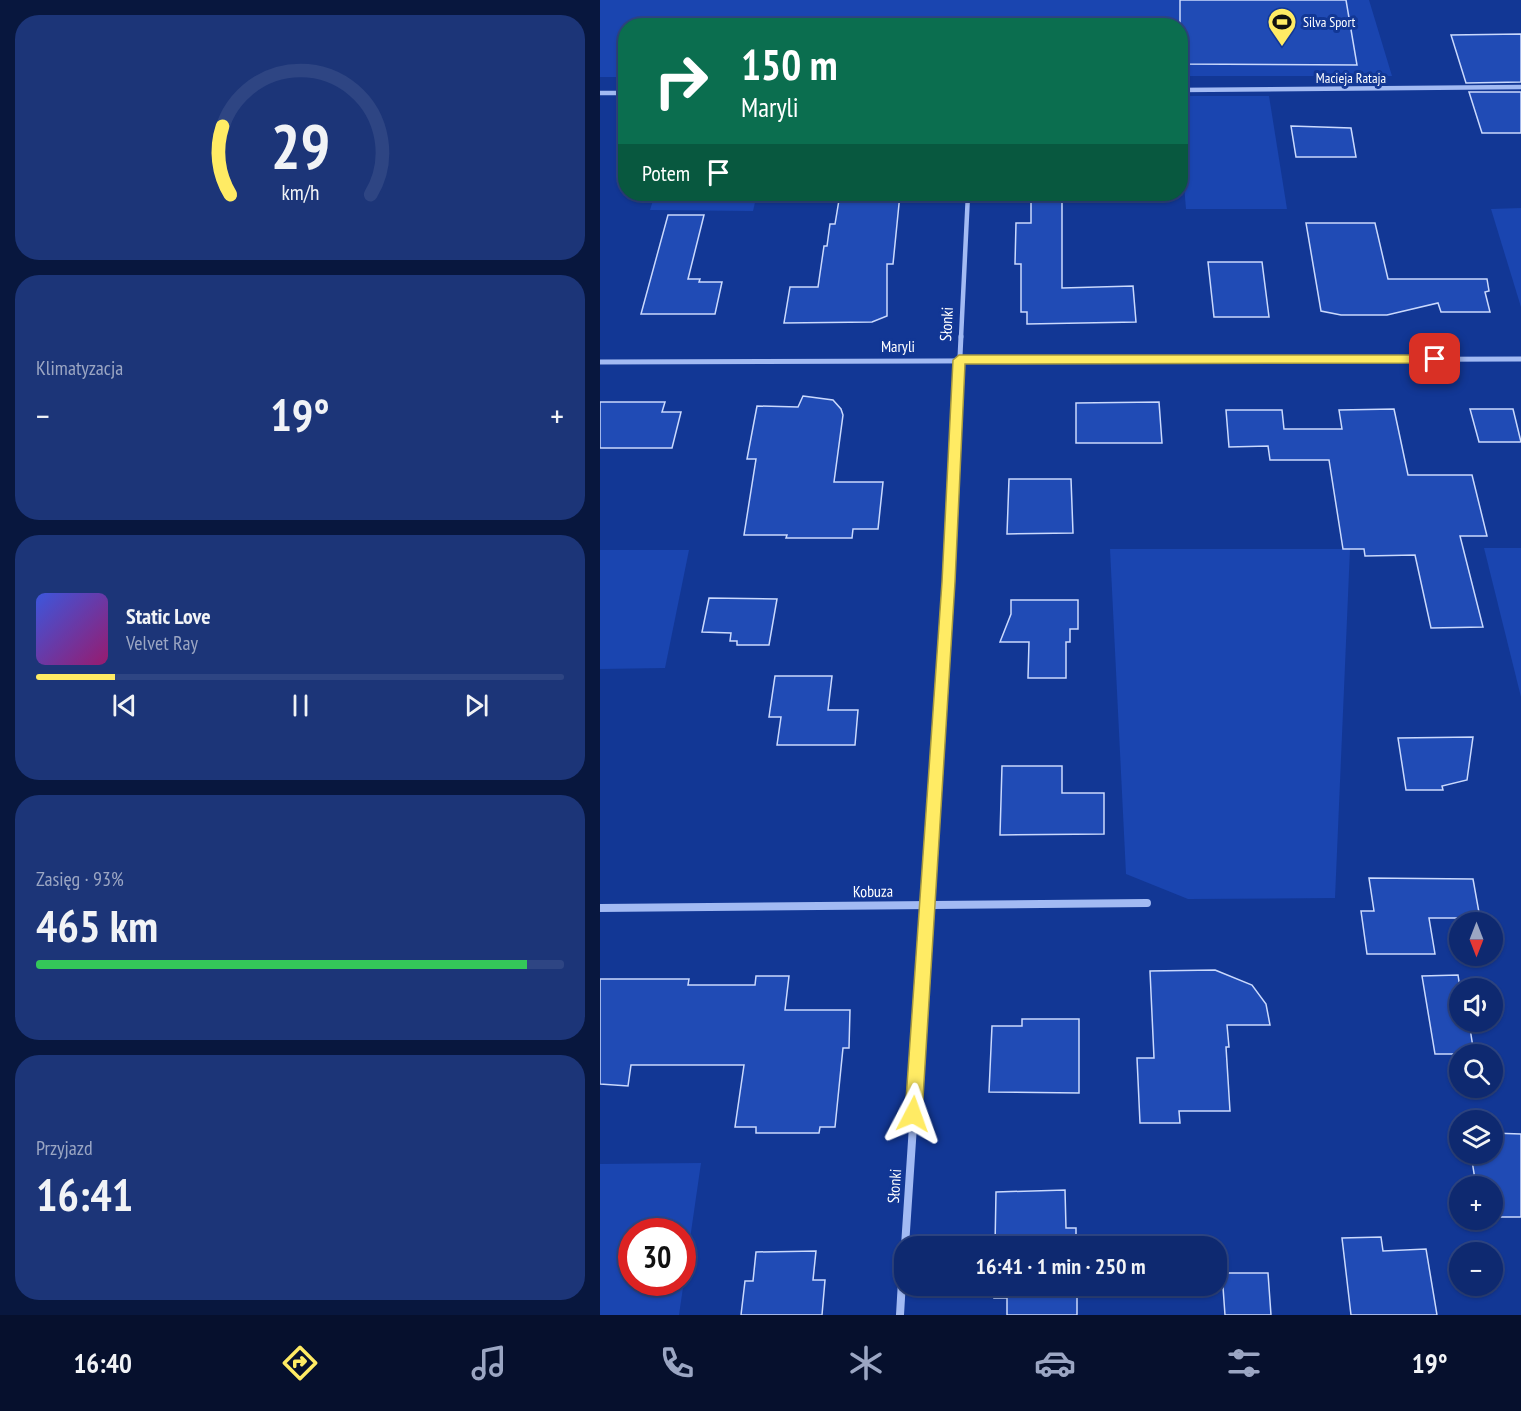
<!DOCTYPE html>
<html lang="pl">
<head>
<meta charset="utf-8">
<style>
	:root { --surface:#0e2970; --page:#1c3578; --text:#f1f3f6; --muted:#9ba6c3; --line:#2e4583; --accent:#ffeb64 }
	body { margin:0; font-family:"PT Sans Narrow",sans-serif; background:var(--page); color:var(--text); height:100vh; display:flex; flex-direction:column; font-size:22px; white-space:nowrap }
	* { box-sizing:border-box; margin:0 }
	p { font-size:20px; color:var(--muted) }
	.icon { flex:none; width:33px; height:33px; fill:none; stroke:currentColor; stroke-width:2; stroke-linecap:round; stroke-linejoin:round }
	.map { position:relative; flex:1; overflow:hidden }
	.side { display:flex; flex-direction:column; gap:15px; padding:15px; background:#08173e; width:600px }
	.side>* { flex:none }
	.banner { position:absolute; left:18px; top:18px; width:570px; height:183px; border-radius:24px; box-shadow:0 2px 4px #0004,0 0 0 2px var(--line); background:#0b6e4f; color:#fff; overflow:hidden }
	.needle { width:39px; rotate:180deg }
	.controls { position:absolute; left:849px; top:912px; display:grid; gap:12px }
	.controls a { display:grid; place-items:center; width:54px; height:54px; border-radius:50%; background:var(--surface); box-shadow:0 2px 4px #0004,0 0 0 2px var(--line); font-size:30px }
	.speed { position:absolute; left:18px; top:1218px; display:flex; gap:12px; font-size:30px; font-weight:700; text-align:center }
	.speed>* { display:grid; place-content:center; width:78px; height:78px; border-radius:50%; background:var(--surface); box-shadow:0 2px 4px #0004,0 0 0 2px var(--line); line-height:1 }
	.speed .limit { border:9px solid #d22; background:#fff; color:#111 }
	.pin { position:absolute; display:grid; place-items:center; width:51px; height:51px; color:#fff; margin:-26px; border-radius:12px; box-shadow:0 3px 9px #0006 }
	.me { position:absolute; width:66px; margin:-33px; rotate:4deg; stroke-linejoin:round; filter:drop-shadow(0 0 4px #0008) }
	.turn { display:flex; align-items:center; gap:21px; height:126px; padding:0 24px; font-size:27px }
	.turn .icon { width:78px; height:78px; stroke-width:2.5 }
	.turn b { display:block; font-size:42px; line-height:51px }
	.then { display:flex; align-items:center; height:57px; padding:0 24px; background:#0003; gap:12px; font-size:22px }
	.big { font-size:45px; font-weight:700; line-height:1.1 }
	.side .tile { flex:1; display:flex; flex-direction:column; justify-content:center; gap:9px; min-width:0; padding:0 21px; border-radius:24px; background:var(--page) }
	.side .dial { align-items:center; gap:0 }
	.dial svg { height:156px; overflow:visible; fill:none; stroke:var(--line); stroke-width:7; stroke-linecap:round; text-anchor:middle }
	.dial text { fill:var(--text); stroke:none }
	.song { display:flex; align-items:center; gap:18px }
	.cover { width:72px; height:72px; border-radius:9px; background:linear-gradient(135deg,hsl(230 70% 55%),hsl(320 70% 35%)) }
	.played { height:6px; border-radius:3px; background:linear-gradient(90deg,var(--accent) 15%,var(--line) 15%) }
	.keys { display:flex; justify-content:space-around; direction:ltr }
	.heat { display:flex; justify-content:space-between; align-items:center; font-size:33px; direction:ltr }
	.charge { height:9px; border-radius:4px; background:linear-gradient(90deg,#34c759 93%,var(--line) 0) }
	.trip { position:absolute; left:294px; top:1236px; width:333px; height:60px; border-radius:24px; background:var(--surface); box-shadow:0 2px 4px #0004,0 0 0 2px var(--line); font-weight:700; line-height:60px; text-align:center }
	.menu { display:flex; height:96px; justify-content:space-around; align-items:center; background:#06102d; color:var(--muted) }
	.menu .icon { width:42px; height:42px }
	.menu .on { color:var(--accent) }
	.menu b { font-size:27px; color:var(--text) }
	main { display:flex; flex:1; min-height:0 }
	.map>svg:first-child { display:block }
	.green { fill:#1a45b0; fill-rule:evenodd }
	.building { fill:#204bb5; stroke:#cad9fd; stroke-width:1.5 }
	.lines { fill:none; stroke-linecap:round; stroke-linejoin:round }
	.street-far2 { stroke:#a2baf3; stroke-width:4.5 }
	.street-far1 { stroke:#a2baf3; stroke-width:5 }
	.street { stroke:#a2baf3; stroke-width:8 }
	.route { fill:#ffeb64; stroke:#a69941; stroke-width:1.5 }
	.labels { text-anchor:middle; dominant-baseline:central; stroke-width:6; stroke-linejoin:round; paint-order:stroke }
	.far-poi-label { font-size:14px; fill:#fff; stroke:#123795; text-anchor:start }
	.far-street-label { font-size:14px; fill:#fff; stroke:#123795 }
	.street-label { font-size:16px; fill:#fff; stroke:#123795 }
</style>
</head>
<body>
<main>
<section class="side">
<div class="tile dial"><svg viewBox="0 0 100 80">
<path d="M14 69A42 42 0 1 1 86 69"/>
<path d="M14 69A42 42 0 0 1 10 34" stroke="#ffeb64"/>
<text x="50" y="56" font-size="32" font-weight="700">29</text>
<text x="50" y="72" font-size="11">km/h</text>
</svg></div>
<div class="tile"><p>Klimatyzacja</p>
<div class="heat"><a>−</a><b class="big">19°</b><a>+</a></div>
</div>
<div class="tile">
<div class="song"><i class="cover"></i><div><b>Static Love</b><p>Velvet Ray</p></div></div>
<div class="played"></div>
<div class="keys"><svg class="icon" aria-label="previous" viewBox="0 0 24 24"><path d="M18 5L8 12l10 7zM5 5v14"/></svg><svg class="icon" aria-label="pause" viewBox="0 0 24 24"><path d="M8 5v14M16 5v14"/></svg><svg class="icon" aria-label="next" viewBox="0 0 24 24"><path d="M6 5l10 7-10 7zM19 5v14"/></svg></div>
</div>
<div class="tile"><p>Zasięg · 93%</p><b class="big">465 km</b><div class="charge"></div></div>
<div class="tile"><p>Przyjazd</p><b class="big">16:41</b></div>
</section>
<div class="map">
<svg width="921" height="1315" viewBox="0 0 921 1315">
	<rect width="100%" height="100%" fill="#123795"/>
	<!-- green -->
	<g class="green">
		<polygon points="0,0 769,0 792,76 581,76 580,26 26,26 25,77 0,77"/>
		<polygon points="580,96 669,96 687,209 586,209 581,149"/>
		<polygon points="55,194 157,194 153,211 50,210"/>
		<polygon points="921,208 921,307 891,209"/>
		<polygon points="884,548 921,548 921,697"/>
		<polygon points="510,549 750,549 735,898 588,899 526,874"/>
		<polygon points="0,550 89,550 65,668 0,669"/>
		<path d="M101,1163L79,1315H0V1164ZM32,1232H82V1282H32Z"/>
	</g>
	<!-- building -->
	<g class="building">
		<polygon points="580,0 746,0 757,65 580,64"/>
		<polygon points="921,34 921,82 866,83 851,35"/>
		<polygon points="869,92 921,92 921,133 882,133"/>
		<polygon points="691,126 751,128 756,157 696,157"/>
		<polygon points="240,194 300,194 293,264 287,264 287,316 272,322 184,323 190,287 218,287 224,246 227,246 230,224 235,224"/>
		<polygon points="431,194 462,194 462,288 533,286 536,322 427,324 427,312 421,312 421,264 415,264 416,223 431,223"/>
		<polygon points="68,215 104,215 88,279 100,279 99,282 122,282 115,314 41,314"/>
		<polygon points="706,223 775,223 788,279 887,279 889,291 885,292 890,312 841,312 838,303 787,315 741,315 721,311"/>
		<polygon points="608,262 662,262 669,317 614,317"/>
		<polygon points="203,396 233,400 241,409 243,415 234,482 283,482 278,529 253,529 252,538 186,538 187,535 144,535 156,459 147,459 157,406 198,407"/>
		<polygon points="0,402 65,402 62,412 81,412 72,448 0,448"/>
		<polygon points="559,402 562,443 476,443 476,403"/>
		<polygon points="794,409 808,475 872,475 887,536 860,536 883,627 831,628 815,555 765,556 764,549 743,549 729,460 670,460 668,446 629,447 626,410 682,410 684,429 742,429 739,410"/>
		<polygon points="870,409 913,409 921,442 879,442"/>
		<polygon points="409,479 471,479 473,533 407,534"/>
		<polygon points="109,598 177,599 169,645 137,645 137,641 130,641 131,633 102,632"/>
		<polygon points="411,600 478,600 478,629 470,629 470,642 466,642 466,678 428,678 429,642 400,642 411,614"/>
		<polygon points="175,676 232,676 228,710 258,710 255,745 177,745 181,717 169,717"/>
		<polygon points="873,737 867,780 842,786 843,790 806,790 798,738"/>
		<polygon points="402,766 462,766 462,793 504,793 504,834 400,835"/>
		<polygon points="769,878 873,879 880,918 829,918 835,954 767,954 761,911 774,911"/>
		<polygon points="615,970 652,985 666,1004 670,1025 627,1025 629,1047 626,1047 630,1111 579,1111 580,1123 540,1123 537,1058 554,1058 550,971"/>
		<polygon points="858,975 860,988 860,1022 869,1022 874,1054 835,1054 822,976"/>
		<polygon points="156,976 189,976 185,1010 250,1010 249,1048 243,1048 235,1127 220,1127 219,1133 156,1133 156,1127 135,1127 144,1065 31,1065 28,1086 0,1084 0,979 89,979 88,985 155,985"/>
		<polygon points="422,1019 479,1019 479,1093 389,1092 392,1026 422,1026"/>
		<polygon points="892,1133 921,1134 921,1217 892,1217 892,1186 876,1186 871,1154 892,1154"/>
		<polygon points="465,1190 466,1228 476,1228 476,1246 395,1246 396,1192"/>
		<polygon points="781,1237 783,1251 826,1249 837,1315 751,1315 742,1238"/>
		<polygon points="216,1251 213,1280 225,1280 222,1315 141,1315 145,1281 153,1281 156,1252"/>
		<polygon points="622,1273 668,1273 671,1315 625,1315"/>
		<polygon points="395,1286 477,1286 477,1315 407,1315 407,1298 394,1298"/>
	</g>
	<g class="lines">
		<!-- street-far2 -->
		<g class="street-far2">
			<polyline points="580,90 921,87"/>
			<polyline points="0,93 26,93"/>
			<polyline points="361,338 368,194"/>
		</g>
		<!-- street-far1 -->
		<g class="street-far1">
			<polyline points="0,362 921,359"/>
			<polyline points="337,768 349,582 361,336"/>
		</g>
		<!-- street -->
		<g class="street">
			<polyline points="0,908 547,903"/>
			<polyline points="305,1246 337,766"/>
			<polyline points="300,1315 304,1247"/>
		</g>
	</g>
	<!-- route -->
	<polygon class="route" points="359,355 835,355 840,359 835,363 365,364 355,582 322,1114 319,1120 313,1123 307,1120 305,1114 342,582 353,360"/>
	<!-- icons -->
	<defs>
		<g id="stadium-pin" transform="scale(1.5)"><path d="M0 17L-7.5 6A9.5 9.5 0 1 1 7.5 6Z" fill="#ffeb64" stroke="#123795"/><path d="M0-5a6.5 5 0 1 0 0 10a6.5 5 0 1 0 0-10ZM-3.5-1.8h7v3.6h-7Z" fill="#111"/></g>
	</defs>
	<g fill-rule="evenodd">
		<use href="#stadium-pin" x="682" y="22"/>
	</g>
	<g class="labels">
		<!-- far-poi labels -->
		<g class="far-poi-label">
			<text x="703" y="22">Silva Sport</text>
		</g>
		<!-- far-street labels -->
		<g class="far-street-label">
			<text x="751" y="78">Macieja Rataja</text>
		</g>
		<!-- street labels -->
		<g class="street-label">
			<text transform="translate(346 324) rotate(-87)">Słonki</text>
			<text x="298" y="346">Maryli</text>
			<text transform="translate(273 891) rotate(-1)">Kobuza</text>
			<text transform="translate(294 1186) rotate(-86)">Słonki</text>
		</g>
	</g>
</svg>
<div class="controls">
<a><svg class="needle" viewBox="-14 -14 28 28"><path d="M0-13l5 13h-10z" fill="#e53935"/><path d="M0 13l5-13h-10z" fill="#9ba6c3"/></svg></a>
<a><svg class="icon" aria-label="sound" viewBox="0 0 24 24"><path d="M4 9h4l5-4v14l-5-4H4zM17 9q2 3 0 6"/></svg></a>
<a><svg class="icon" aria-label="search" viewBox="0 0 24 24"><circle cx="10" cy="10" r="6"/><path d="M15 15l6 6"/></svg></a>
<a><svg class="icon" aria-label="layers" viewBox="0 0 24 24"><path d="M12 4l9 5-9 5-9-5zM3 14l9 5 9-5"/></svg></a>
<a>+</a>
<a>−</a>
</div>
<div class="speed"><div class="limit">30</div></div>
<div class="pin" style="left:835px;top:359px;background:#d93025"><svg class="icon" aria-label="arrive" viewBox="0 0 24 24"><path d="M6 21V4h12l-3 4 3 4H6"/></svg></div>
<svg class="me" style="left:313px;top:1114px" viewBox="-20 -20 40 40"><path d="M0-17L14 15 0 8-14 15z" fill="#ffeb64" stroke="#fff" stroke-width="4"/></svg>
<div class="trip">16:41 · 1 min · 250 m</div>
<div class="banner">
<div class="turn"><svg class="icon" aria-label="right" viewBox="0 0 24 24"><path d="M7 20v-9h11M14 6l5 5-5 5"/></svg><div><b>150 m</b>Maryli</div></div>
<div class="then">Potem<svg class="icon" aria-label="arrive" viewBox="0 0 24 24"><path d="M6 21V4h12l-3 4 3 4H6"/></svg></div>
</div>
</div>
</main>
<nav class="menu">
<b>16:40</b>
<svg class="icon on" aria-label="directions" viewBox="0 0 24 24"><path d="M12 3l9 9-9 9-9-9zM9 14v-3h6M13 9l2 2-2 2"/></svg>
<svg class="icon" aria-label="music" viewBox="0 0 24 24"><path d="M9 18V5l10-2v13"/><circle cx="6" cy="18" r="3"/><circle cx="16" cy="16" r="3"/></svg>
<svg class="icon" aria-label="phone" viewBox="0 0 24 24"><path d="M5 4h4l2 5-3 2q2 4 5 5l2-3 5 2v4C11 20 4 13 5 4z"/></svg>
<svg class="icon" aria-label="climate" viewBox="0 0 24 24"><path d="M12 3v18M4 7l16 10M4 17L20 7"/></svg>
<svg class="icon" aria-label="car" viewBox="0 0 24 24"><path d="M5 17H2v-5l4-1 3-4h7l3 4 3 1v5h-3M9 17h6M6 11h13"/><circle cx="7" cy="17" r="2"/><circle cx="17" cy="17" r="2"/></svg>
<svg class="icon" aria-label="filters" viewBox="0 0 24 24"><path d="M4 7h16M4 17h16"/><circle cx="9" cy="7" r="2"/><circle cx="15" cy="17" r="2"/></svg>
<b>19°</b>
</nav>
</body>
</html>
